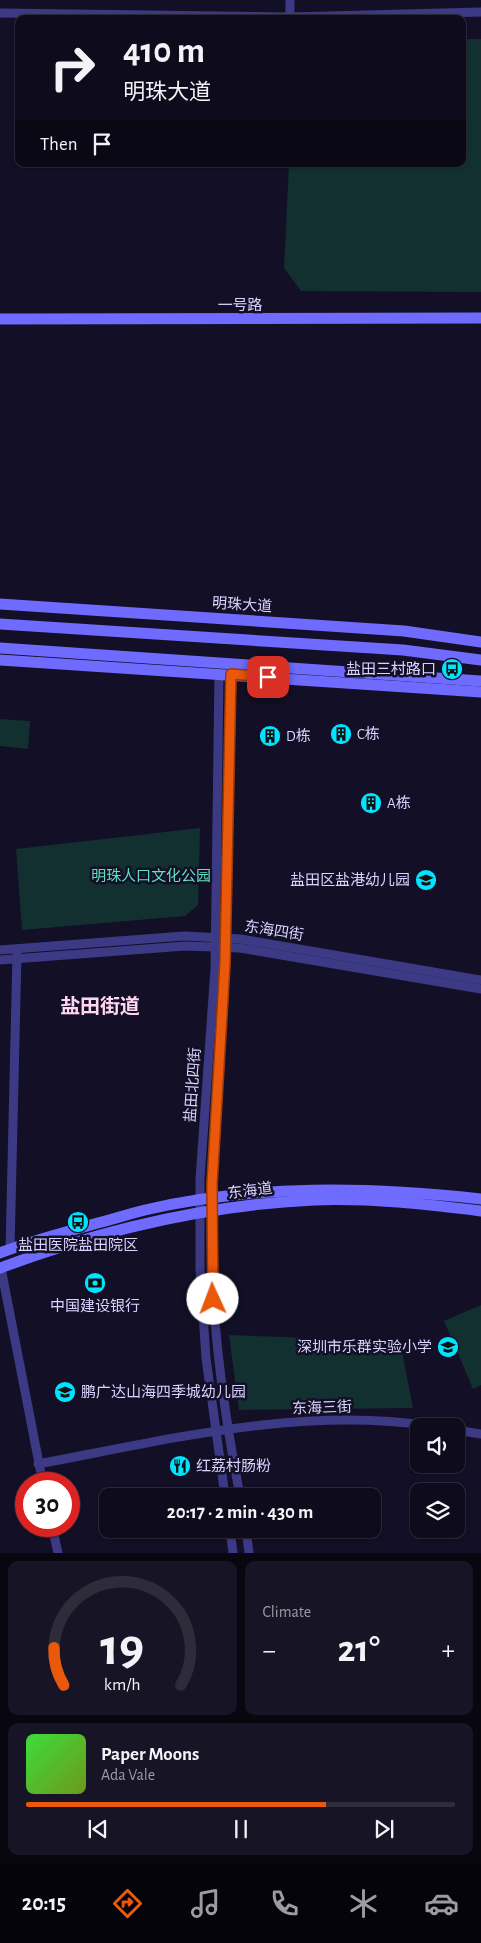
<!DOCTYPE html>
<html lang="en">
<head>
<meta charset="utf-8">
<style>
	:root { --surface:#0e0b1c; --page:#171425; --text:#f1f3f6; --muted:#9b9ba3; --line:#2e2b3b; --accent:#ea580c }
	body { margin:0; font-family:"Alegreya Sans","Noto Sans SC",sans-serif; background:var(--page); color:var(--text); height:100vh; display:flex; flex-direction:column; font-size:19px; white-space:nowrap }
	* { box-sizing:border-box; margin:0 }
	p { font-size:16px; color:var(--muted) }
	.icon { flex:none; width:28px; height:28px; fill:none; stroke:currentColor; stroke-width:2; stroke-linecap:round; stroke-linejoin:round }
	.map { position:relative; height:1553px; overflow:hidden }
	.details { display:flex; flex-direction:column; gap:8px; padding:8px; background:#08060f; flex:1 }
	.details>* { flex:none }
	.banner { position:absolute; left:15px; top:15px; width:451px; height:152px; border-radius:10px; box-shadow:0 1px 4px #0004,0 0 0 1px var(--line); background:#0e0b1c; color:var(--text); overflow:hidden }
	.tools { position:absolute; left:410px; top:1418px; display:grid; gap:10px }
	.tools a { display:grid; place-items:center; width:55px; height:55px; border-radius:10px; background:var(--surface); box-shadow:0 1px 4px #0004,0 0 0 1px var(--line); font-size:25px }
	.speed { position:absolute; left:15px; top:1472px; display:flex; gap:10px; font-size:25px; font-weight:700; text-align:center }
	.speed>* { display:grid; place-content:center; width:65px; height:65px; border-radius:50%; background:var(--surface); box-shadow:0 1px 4px #0004,0 0 0 1px var(--line); line-height:1 }
	.speed .limit { border:8px solid #d22; background:#fff; color:#111 }
	.pin { position:absolute; display:grid; place-items:center; width:42px; height:42px; color:#fff; margin:-21px; border-radius:10px; box-shadow:0 2px 8px #0006 }
	.me { position:absolute; width:55px; margin:-28px; rotate:358deg; stroke-linejoin:round; filter:drop-shadow(0 0 4px #0008) }
	.turn { display:flex; align-items:center; gap:18px; height:105px; padding:0 25px; font-size:22px }
	.turn .icon { width:65px; height:65px; stroke-width:2.5 }
	.turn b { display:block; font-size:35px; line-height:42px }
	.then { display:flex; align-items:center; height:48px; padding:0 25px; background:#0003; gap:10px; font-size:19px }
	.big { font-size:38px; font-weight:700; line-height:1.1 }
	.details .widget { flex:1; display:flex; flex-direction:column; justify-content:center; gap:8px; min-width:0; padding:0 18px; border-radius:10px; background:var(--page) }
	.details .dial { align-items:center; gap:0 }
	.dial svg { height:130px; overflow:visible; fill:none; stroke:var(--line); stroke-width:7; stroke-linecap:round; text-anchor:middle }
	.dial text { fill:var(--text); stroke:none }
	.song { display:flex; align-items:center; gap:15px }
	.cover { width:60px; height:60px; border-radius:8px; background:linear-gradient(135deg,hsl(120 70% 55%),hsl(80 70% 35%)) }
	.played { height:5px; border-radius:2px; background:linear-gradient(90deg,var(--accent) 70%,var(--line) 70%) }
	.keys { display:flex; justify-content:space-around; direction:ltr }
	.heat { display:flex; justify-content:space-between; align-items:center; font-size:28px; direction:ltr }
	.details .tiles { flex:1; display:grid; gap:8px; grid-template-columns:1fr 1fr }
	.widget:last-child { grid-column:span 2 }
	.trip { position:absolute; left:99px; top:1488px; width:282px; height:50px; border-radius:10px; background:var(--surface); box-shadow:0 1px 4px #0004,0 0 0 1px var(--line); font-weight:700; line-height:50px; text-align:center }
	.tabs { display:flex; height:80px; justify-content:space-around; align-items:center; background:#06040b; color:var(--muted) }
	.tabs .icon { width:35px; height:35px }
	.tabs .active { color:var(--accent) }
	.tabs b { font-size:22px; color:var(--text) }
	.map>svg:first-child { display:block }
	.green { fill:#12302f }
	.lines { fill:none; stroke-linecap:round; stroke-linejoin:round }
	.street { stroke:#3d3a85; stroke-width:9 }
	.secondary { stroke:#6f6bff; stroke-width:11 }
	.route-casing { stroke:#983908; stroke-width:12 }
	.route { stroke:#ea580c; stroke-width:9 }
	.labels { text-anchor:middle; dominant-baseline:central; stroke-width:5; stroke-linejoin:round; paint-order:stroke }
	.street-label { font-size:15px; fill:#d9d4ff; stroke:#130f26 }
	.poi-label { font-size:15px; fill:#d9d4ff; stroke:#130f26; text-anchor:start }
	.park-label { font-size:15px; fill:#5fe0c0; stroke:#130f26 }
	.district-label { font-size:20px; font-weight:bold; fill:#ffd6f0; stroke:#130f26 }
</style>
</head>
<body>
<div class="map">
<svg width="481" height="1553" viewBox="0 0 481 1553">
	<rect width="100%" height="100%" fill="#130f26"/>
	<!-- green -->
	<g class="green">
		<polygon points="463,39 481,39 481,292 301,291 284,268 289,164 462,164"/>
		<polygon points="0,719 30,721 28,749 0,746"/>
		<polygon points="200,828 198,905 185,916 22,930 16,849"/>
		<polygon points="481,1305 481,1385 473,1389 444,1321"/>
		<polygon points="229,1335 400,1341 413,1408 239,1410"/>
	</g>
	<g class="lines">
		<!-- street -->
		<g class="street">
			<polyline points="0,13 290,17 481,12"/>
			<polyline points="290,17 290,0"/>
			<polyline points="219,674 215,969 200,1179 200,1270 206,1358 225,1496"/>
			<path d="M231,675C229,772 229,871 225,969C221,1060 211,1150 211,1241C212,1327 224,1413 240,1496"/>
			<polyline points="0,950 184,936 241,939 481,980"/>
			<polyline points="0,960 185,946 240,948 481,989"/>
			<polyline points="10,1249 17,954"/>
			<polyline points="1,1268 43,1484"/>
			<polyline points="456,1430 481,1434"/>
			<path d="M38,1464C167,1440 300,1406 431,1426"/>
			<polyline points="52,1526 58,1553"/>
			<polyline points="230,1529 233,1553"/>
			<polyline points="246,1529 249,1553"/>
		</g>
		<!-- secondary -->
		<g class="secondary">
			<polyline points="0,319 481,318"/>
			<polyline points="0,604 404,631 481,642"/>
			<polyline points="0,624 403,650 481,660"/>
			<polyline points="0,648 481,681"/>
			<polyline points="0,660 481,692"/>
			<path d="M0,1253C30,1241 63,1233 94,1224C111,1220 128,1214 145,1210C254,1184 371,1187 481,1199"/>
			<path d="M0,1268C101,1230 206,1205 314,1200C370,1198 426,1204 481,1211"/>
		</g>
	</g>
	<g class="lines">
		<!-- route casing -->
		<g class="route-casing">
			<polyline id="route" points="213,1299 212,1184 225,963 231,674 268,677"/>
		</g>
		<!-- route -->
		<use href="#route" class="route"/>
	</g>
	<!-- icons -->
	<defs>
		<g id="bus-disc" transform="scale(1.125)"><circle r="9.5" fill="#00e5ff" stroke="#130f26"/><path d="M-5-6H5V4H4V6H2V4H-2V6H-4V4H-5ZM-3.5-4V0h7V-4ZM-3.5 1.2v1.5H-2V1.2ZM2 1.2v1.5H3.5V1.2Z" fill="#111"/></g>
		<g id="building-disc" transform="scale(1.125)"><circle r="9.5" fill="#00e5ff" stroke="#130f26"/><path d="M-4-6H4V6H1V3H-1V6H-4ZM-2.5-4.3h1.7v1.8h-1.7ZM.8-4.3h1.7v1.8H.8ZM-2.5-1h1.7V.8h-1.7ZM.8-1h1.7V.8H.8Z" fill="#111"/></g>
		<g id="school-disc" transform="scale(1.125)"><circle r="9.5" fill="#00e5ff" stroke="#130f26"/><path d="M0-5L7-2L0 1L-7-2ZM-4 1L0 2.5L4 1V4Q0 6-4 4Z" fill="#111"/></g>
		<g id="bank-disc" transform="scale(1.125)"><circle r="9.5" fill="#00e5ff" stroke="#130f26"/><path d="M-6-4H6V4H-6ZM0-2.3a2.3 2.3 0 1 0 0 4.6a2.3 2.3 0 1 0 0-4.6Z" fill="#111"/></g>
		<g id="restaurant-disc" transform="scale(1.125)"><circle r="9.5" fill="#00e5ff" stroke="#130f26"/><path d="M-5-6h1v4h1v-4h1v4h1v-4h1v5L-1.5 .5V6h-2V.5L-5-1ZM5-6V6H3V1.5H1.5Q1.5-4 5-6Z" fill="#111"/></g>
	</defs>
	<g fill-rule="evenodd">
		<use href="#bus-disc" x="452" y="669"/>
		<use href="#building-disc" x="341" y="734"/>
		<use href="#building-disc" x="270" y="736"/>
		<use href="#building-disc" x="371" y="803"/>
		<use href="#school-disc" x="426" y="880"/>
		<use href="#bus-disc" x="78" y="1222"/>
		<use href="#bank-disc" x="95" y="1283"/>
		<use href="#school-disc" x="448" y="1347"/>
		<use href="#school-disc" x="65" y="1392"/>
		<use href="#restaurant-disc" x="180" y="1466"/>
	</g>
	<g class="labels">
		<!-- street labels -->
		<g class="street-label">
			<text x="240" y="305">一号路</text>
			<text transform="translate(242 605) rotate(4)">明珠大道</text>
			<text transform="translate(274 931) rotate(9)">东海四街</text>
			<text transform="translate(193 1085) rotate(-86)">盐田北四街</text>
			<text transform="translate(250 1191) rotate(-7)">东海道</text>
			<text transform="translate(322 1408) rotate(-2)">东海三街</text>
		</g>
		<!-- poi labels -->
		<g class="poi-label">
			<text x="436" y="669" text-anchor="end">盐田三村路口</text>
			<text x="357" y="734">C栋</text>
			<text x="286" y="736">D栋</text>
			<text x="387" y="803">A栋</text>
			<text x="410" y="880" text-anchor="end">盐田区盐港幼儿园</text>
			<text x="78" y="1245" text-anchor="middle">盐田医院盐田院区</text>
			<text x="95" y="1306" text-anchor="middle">中国建设银行</text>
			<text x="432" y="1347" text-anchor="end">深圳市乐群实验小学</text>
			<text x="81" y="1392">鹏广达山海四季城幼儿园</text>
			<text x="196" y="1466">红荔村肠粉</text>
		</g>
		<!-- park labels -->
		<g class="park-label">
			<text x="151" y="876">明珠人口文化公园</text>
		</g>
		<!-- district labels -->
		<g class="district-label">
			<text x="100" y="1007">盐田街道</text>
		</g>
	</g>
</svg>
<div class="tools">
<a><svg class="icon" aria-label="sound" viewBox="0 0 24 24"><path d="M4 9h4l5-4v14l-5-4H4zM17 9q2 3 0 6"/></svg></a>
<a><svg class="icon" aria-label="layers" viewBox="0 0 24 24"><path d="M12 4l9 5-9 5-9-5zM3 14l9 5 9-5"/></svg></a>
</div>
<div class="speed"><div class="limit">30</div></div>
<div class="pin" style="left:268px;top:677px;background:#d93025"><svg class="icon" aria-label="arrive" viewBox="0 0 24 24"><path d="M6 21V4h12l-3 4 3 4H6"/></svg></div>
<svg class="me" style="left:213px;top:1299px" viewBox="-20 -20 40 40"><circle r="19" fill="#fff"/><path d="M0-13L10 11 0 6-10 11z" fill="#ea580c"/></svg>
<div class="trip">20:17 · 2 min · 430 m</div>
<div class="banner">
<div class="turn"><svg class="icon" aria-label="right" viewBox="0 0 24 24"><path d="M7 20v-9h11M14 6l5 5-5 5"/></svg><div><b>410 m</b>明珠大道</div></div>
<div class="then">Then<svg class="icon" aria-label="arrive" viewBox="0 0 24 24"><path d="M6 21V4h12l-3 4 3 4H6"/></svg></div>
</div>
</div>
<section class="details">
<div class="tiles">
<div class="widget dial"><svg viewBox="0 0 100 80">
<path d="M14 69A42 42 0 1 1 86 69"/>
<path d="M14 69A42 42 0 0 1 8 46" stroke="#ea580c"/>
<text x="50" y="56" font-size="32" font-weight="700">19</text>
<text x="50" y="72" font-size="11">km/h</text>
</svg></div>
<div class="widget"><p>Climate</p>
<div class="heat"><a>−</a><b class="big">21°</b><a>+</a></div>
</div>
<div class="widget">
<div class="song"><i class="cover"></i><div><b>Paper Moons</b><p>Ada Vale</p></div></div>
<div class="played"></div>
<div class="keys"><svg class="icon" aria-label="previous" viewBox="0 0 24 24"><path d="M18 5L8 12l10 7zM5 5v14"/></svg><svg class="icon" aria-label="pause" viewBox="0 0 24 24"><path d="M8 5v14M16 5v14"/></svg><svg class="icon" aria-label="next" viewBox="0 0 24 24"><path d="M6 5l10 7-10 7zM19 5v14"/></svg></div>
</div>
</div>
</section>
<nav class="tabs">
<b>20:15</b>
<svg class="icon active" aria-label="directions" viewBox="0 0 24 24"><path d="M12 3l9 9-9 9-9-9zM9 14v-3h6M13 9l2 2-2 2"/></svg>
<svg class="icon" aria-label="music" viewBox="0 0 24 24"><path d="M9 18V5l10-2v13"/><circle cx="6" cy="18" r="3"/><circle cx="16" cy="16" r="3"/></svg>
<svg class="icon" aria-label="phone" viewBox="0 0 24 24"><path d="M5 4h4l2 5-3 2q2 4 5 5l2-3 5 2v4C11 20 4 13 5 4z"/></svg>
<svg class="icon" aria-label="climate" viewBox="0 0 24 24"><path d="M12 3v18M4 7l16 10M4 17L20 7"/></svg>
<svg class="icon" aria-label="car" viewBox="0 0 24 24"><path d="M5 17H2v-5l4-1 3-4h7l3 4 3 1v5h-3M9 17h6M6 11h13"/><circle cx="7" cy="17" r="2"/><circle cx="17" cy="17" r="2"/></svg>
</nav>
</body>
</html>
